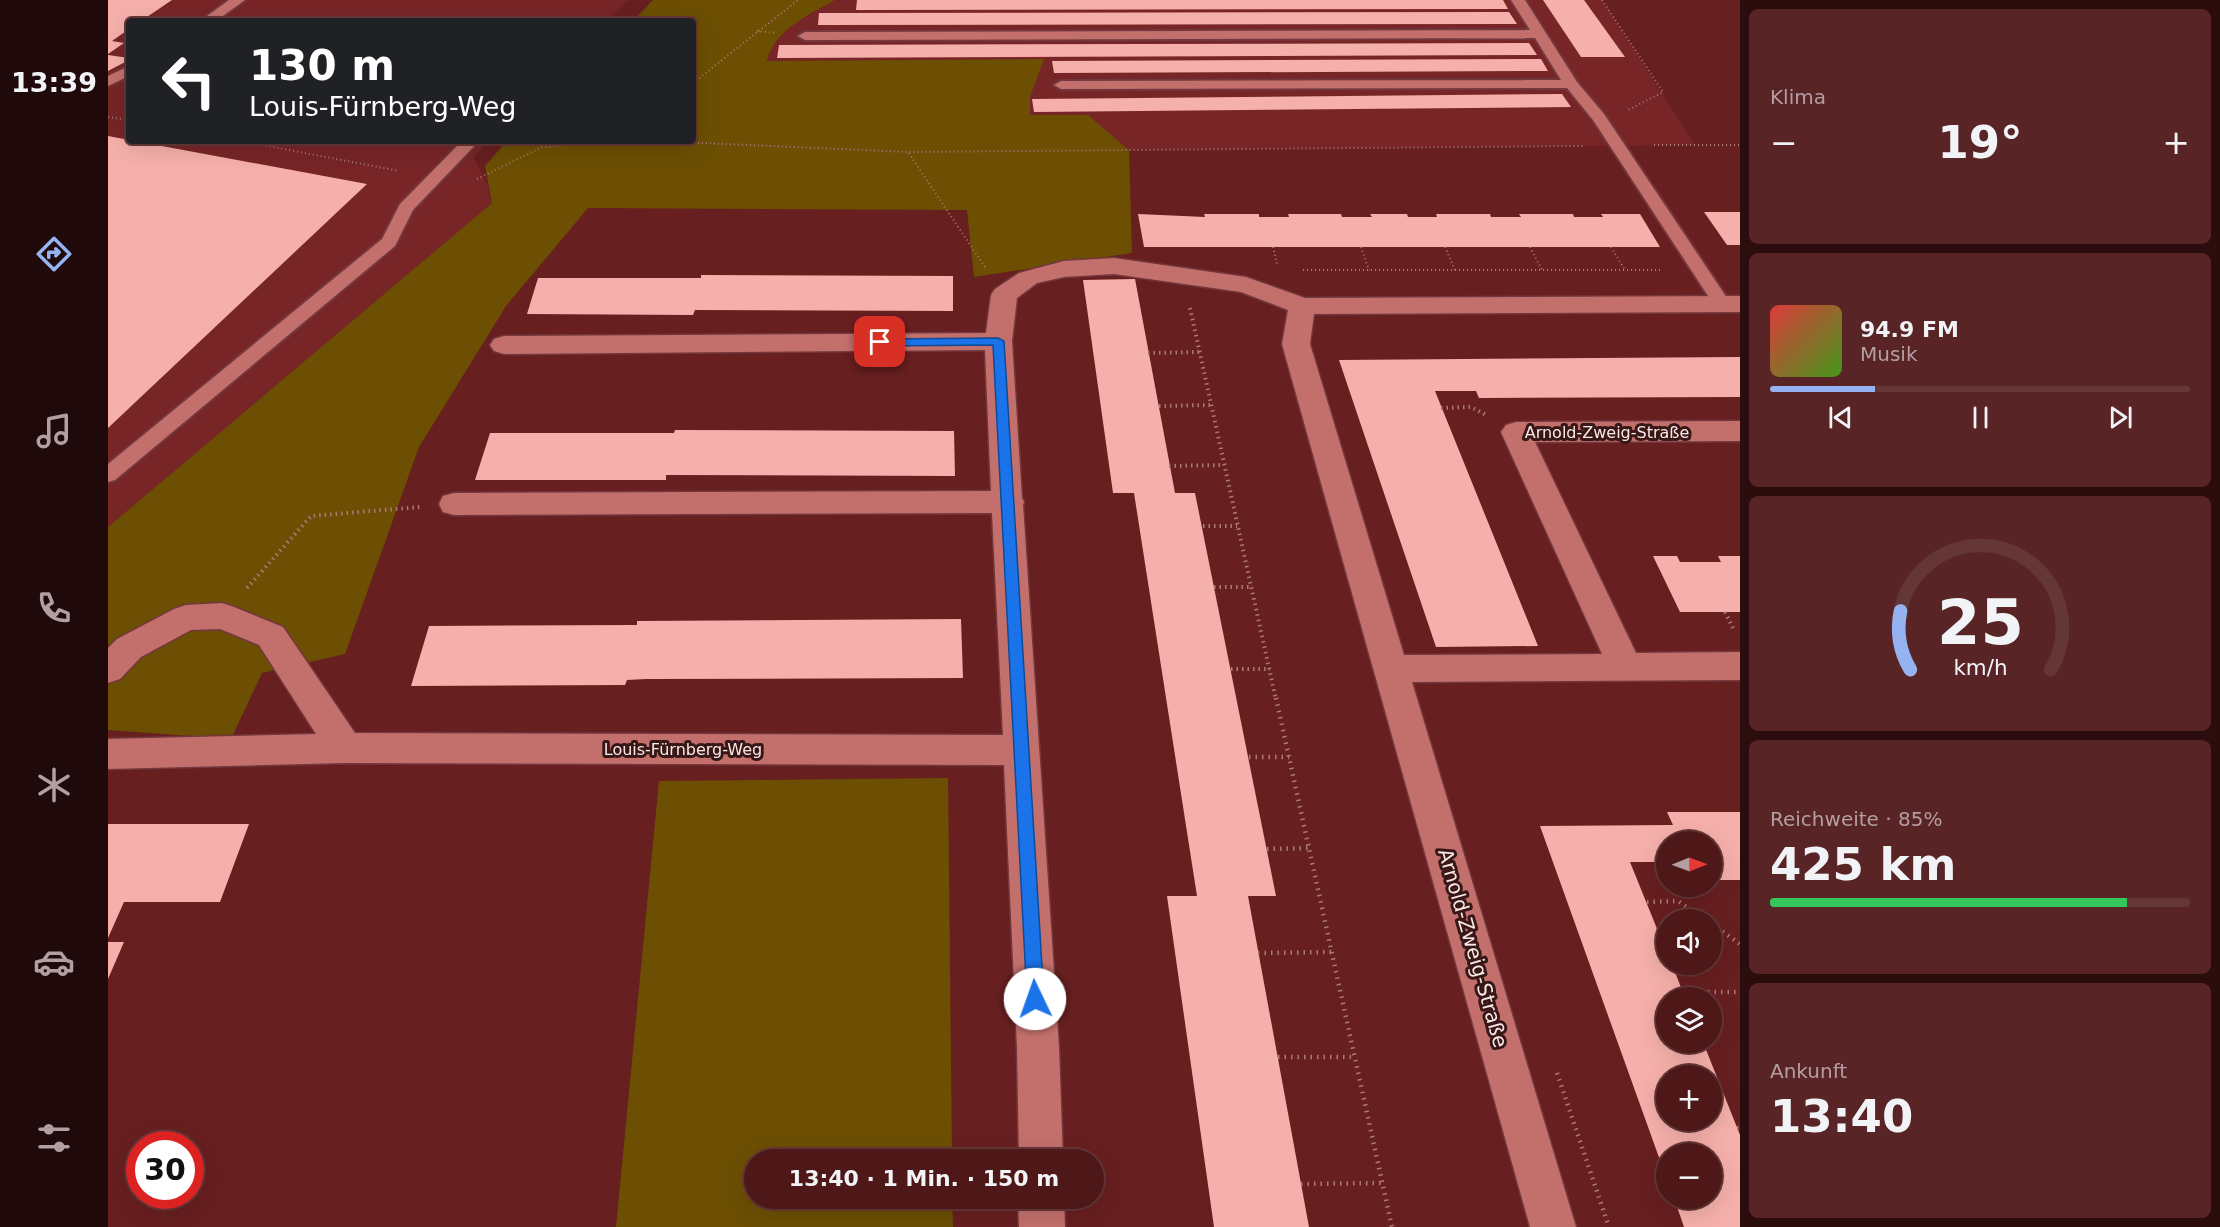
<!DOCTYPE html>
<html lang="de">
<head>
<meta charset="utf-8">
<style>
	:root { --surface:#4e1718; --page:#582425; --text:#f1f3f6; --muted:#b39fa2; --line:#653637; --accent:#95b2f1 }
	body { margin:0; font-family:"DejaVu Sans",sans-serif; background:var(--page); color:var(--text); height:100vh; display:flex; flex-direction:column; font-size:22px; white-space:nowrap }
	* { box-sizing:border-box; margin:0 }
	p { font-size:20px; color:var(--muted) }
	.icon { flex:none; width:33px; height:33px; fill:none; stroke:currentColor; stroke-width:2; stroke-linecap:round; stroke-linejoin:round }
	.map { position:relative; flex:1; overflow:hidden }
	.sheet { display:flex; flex-direction:column; gap:9px; padding:9px; background:#2b0d0d; width:480px }
	.sheet>* { flex:none }
	.guide { position:absolute; left:18px; top:18px; width:570px; height:126px; border-radius:6px; box-shadow:0 6px 24px #0002,0 0 0 2px var(--line); background:#202124; color:#fff; overflow:hidden }
	.needle { width:39px; rotate:89deg }
	.controls { position:absolute; left:1548px; top:831px; display:grid; gap:12px }
	.controls a { display:grid; place-items:center; width:66px; height:66px; border-radius:50%; background:var(--surface); box-shadow:0 6px 24px #0002,0 0 0 2px var(--line); font-size:30px }
	.speed { position:absolute; left:18px; top:1131px; display:flex; gap:12px; font-size:30px; font-weight:700; text-align:center }
	.speed>* { display:grid; place-content:center; width:78px; height:78px; border-radius:50%; background:var(--surface); box-shadow:0 6px 24px #0002,0 0 0 2px var(--line); line-height:1 }
	.speed .limit { border:9px solid #d22; background:#fff; color:#111 }
	.pin { position:absolute; display:grid; place-items:center; width:51px; height:51px; color:#fff; margin:-26px; border-radius:12px; box-shadow:0 3px 9px #0006 }
	.me { position:absolute; width:66px; margin:-33px; rotate:357deg; stroke-linejoin:round; filter:drop-shadow(0 0 4px #0008) }
	.turn { display:flex; align-items:center; gap:21px; height:126px; padding:0 24px; font-size:27px }
	.turn .icon { width:78px; height:78px; stroke-width:2.5 }
	.turn b { display:block; font-size:42px; line-height:51px }
	.big { font-size:45px; font-weight:600; line-height:1.1 }
	.sheet .widget { flex:1; display:flex; flex-direction:column; justify-content:center; gap:9px; min-width:0; padding:0 21px; border-radius:9px; background:var(--page) }
	.sheet .dial { align-items:center; gap:0 }
	.dial svg { height:156px; overflow:visible; fill:none; stroke:var(--line); stroke-width:7; stroke-linecap:round; text-anchor:middle }
	.dial text { fill:var(--text); stroke:none }
	.song { display:flex; align-items:center; gap:18px }
	.cover { width:72px; height:72px; border-radius:9px; background:linear-gradient(135deg,hsl(0 70% 55%),hsl(100 70% 35%)) }
	.played { height:6px; border-radius:3px; background:linear-gradient(90deg,var(--accent) 25%,var(--line) 25%) }
	.keys { display:flex; justify-content:space-around; direction:ltr }
	.heat { display:flex; justify-content:space-between; align-items:center; font-size:33px; direction:ltr }
	.charge { height:9px; border-radius:4px; background:linear-gradient(90deg,#34c759 85%,var(--line) 0) }
	.trip { position:absolute; left:636px; top:1149px; width:360px; height:60px; border-radius:30px; background:var(--surface); box-shadow:0 6px 24px #0002,0 0 0 2px var(--line); font-weight:600; line-height:60px; text-align:center }
	main { display:flex; flex:1; min-height:0 }
	.tabs { display:flex; flex-direction:column; width:108px; justify-content:space-around; align-items:center; background:#1f090a; color:var(--muted) }
	.tabs .icon { width:42px; height:42px }
	.tabs .current { color:var(--accent) }
	.tabs b { font-size:27px; color:var(--text) }
	.map>svg:first-child { display:block }
	.built { fill:#772527 }
	.green { fill:#6c4f03 }
	.building { fill:#f6b0ab; fill-rule:evenodd }
	.lines { fill:none; stroke-linecap:round; stroke-linejoin:round }
	.lane-casing { stroke:#73373d; stroke-width:4 }
	.street-casing { stroke:#73373d; stroke-width:3 }
	.path-far2 { stroke:#aa7979; stroke-width:2; stroke-dasharray:1 3; stroke-linecap:butt }
	.path-far1 { stroke:#aa7979; stroke-width:4; stroke-dasharray:1.5 4; stroke-linecap:butt }
	.path { stroke:#aa7979; stroke-width:4.5; stroke-dasharray:1.5 5; stroke-linecap:butt }
	.lane { fill:#c3706c; fill-rule:evenodd }
	.street { fill:#c3706c; fill-rule:evenodd }
	.route { fill:#1a73e8; stroke:#114b97; stroke-width:1.5 }
	.labels { text-anchor:middle; dominant-baseline:central; stroke-width:6; stroke-linejoin:round; paint-order:stroke }
	.street-label { font-size:16px; fill:#fae7e6; stroke:#381717 }
	.near-street-label { font-size:20px; fill:#fae7e6; stroke:#381717 }
</style>
</head>
<body>
<main>
<nav class="tabs">
<b>13:39</b>
<svg class="icon current" aria-label="directions" viewBox="0 0 24 24"><path d="M12 3l9 9-9 9-9-9zM9 14v-3h6M13 9l2 2-2 2"/></svg>
<svg class="icon" aria-label="music" viewBox="0 0 24 24"><path d="M9 18V5l10-2v13"/><circle cx="6" cy="18" r="3"/><circle cx="16" cy="16" r="3"/></svg>
<svg class="icon" aria-label="phone" viewBox="0 0 24 24"><path d="M5 4h4l2 5-3 2q2 4 5 5l2-3 5 2v4C11 20 4 13 5 4z"/></svg>
<svg class="icon" aria-label="climate" viewBox="0 0 24 24"><path d="M12 3v18M4 7l16 10M4 17L20 7"/></svg>
<svg class="icon" aria-label="car" viewBox="0 0 24 24"><path d="M5 17H2v-5l4-1 3-4h7l3 4 3 1v5h-3M9 17h6M6 11h13"/><circle cx="7" cy="17" r="2"/><circle cx="17" cy="17" r="2"/></svg>
<svg class="icon" aria-label="filters" viewBox="0 0 24 24"><path d="M4 7h16M4 17h16"/><circle cx="9" cy="7" r="2"/><circle cx="15" cy="17" r="2"/></svg>
</nav>
<div class="map">
<svg width="1632" height="1227" viewBox="0 0 1632 1227">
	<rect width="100%" height="100%" fill="#681f20"/>
	<!-- built -->
	<g class="built">
		<polygon points="0,0 520,0 498,21 21,21 21,141 380,141 366,157 380,187 384,203 0,527"/>
		<polygon points="727,0 1494,0 1587,145 1021,150 979,115 922,115 922,97 936,59 659,61 663,46 688,22"/>
	</g>
	<!-- green -->
	<g class="green">
		<path d="M545,0H727C702,14 665,31 659,61L936,59L922,97V115H980L1021,150L1024,253L866,277L859,210L480,208L398,306L311,447L237,654L154,673L123,739L0,730V527L384,203L377,166L399,141H585V21H525Z"/>
		<polygon points="840,778 844,1159 646,1160 646,1198 844,1199 845,1227 508,1227 551,781"/>
	</g>
	<!-- building -->
	<g class="building">
		<polygon points="0,0 64,0 33,21 21,21 21,29 4,41 16,43 0,54"/>
		<polygon points="749,0 1395,0 1400,9 748,10"/>
		<polygon points="1435,0 1476,0 1517,57 1473,57"/>
		<polygon points="1401,12 1409,24 710,25 711,13"/>
		<polygon points="1421,43 1429,55 669,58 671,45"/>
		<polygon points="0,55 21,58 21,60 0,71"/>
		<polygon points="1433,59 1440,71 946,73 944,61"/>
		<polygon points="1454,94 1463,107 926,112 924,99"/>
		<polygon points="0,136 259,184 0,428"/>
		<polygon points="1596,212 1632,212 1632,245 1619,245"/>
		<polygon points="1030,214 1097,217 1096,214 1151,214 1151,217 1181,217 1180,214 1233,214 1234,217 1264,217 1262,214 1299,214 1300,217 1329,217 1328,214 1382,214 1383,217 1413,217 1411,214 1465,214 1466,217 1495,217 1493,214 1532,214 1552,247 1036,247"/>
		<polygon points="593,275 845,276 845,311 587,310 585,315 419,314 430,278 593,278"/>
		<polygon points="1027,279 1067,493 1087,493 1168,896 1140,896 1201,1227 1106,1227 1059,896 1089,896 1026,493 1005,493 975,280"/>
		<polygon points="1632,357 1632,397 1371,398 1368,391 1327,391 1430,646 1328,647 1231,360"/>
		<polygon points="567,430 846,431 847,476 558,475 558,480 367,480 382,433 566,433"/>
		<polygon points="1545,556 1569,556 1572,562 1613,562 1610,556 1632,556 1632,612 1572,612"/>
		<polygon points="853,619 855,678 538,679 519,680 517,685 303,686 321,626 529,625 529,621"/>
		<path d="M1559,812H1632V880H1604V842H1558V862H1522L1558,951V964H1564L1577,998H1558V1042H1595L1632,1135V1227H1576L1566,1198H1604V1154H1558V1177L1432,826L1565,825ZM1558,1076H1604V1120H1558Z"/>
		<polygon points="0,824 141,824 112,902 16,902 0,938"/>
		<polygon points="0,942 16,942 0,979"/>
	</g>
	<g class="lines">
		<!-- lane casing -->
		<g class="lane-casing">
			<g id="lane">
				<polygon points="121,0 137,0 108,21 92,21"/>
				<polygon points="1403,0 1417,0 1469,82 1496,114 1623,304 1620,308 1608,308 1485,120 1459,88 953,89 946,85 953,81 1453,80 1427,38 697,40 690,36 697,32 1422,30"/>
				<polygon points="21,66 21,76 0,86 0,76"/>
				<polygon points="354,141 371,141 305,210 287,246 7,480 0,482 0,464 274,239 292,204"/>
			</g>
		</g>
		<!-- street casing -->
		<g class="street-casing">
			<g id="street">
				<polygon points="1006,258 1138,277 1197,298 1632,296 1632,312 1206,314 1202,344 1296,655 1494,654 1393,432 1398,425 1408,422 1632,421 1632,441 1427,442 1528,653 1632,652 1632,680 1304,682 1468,1227 1422,1227 1174,344 1180,310 1133,292 1006,274 956,277 929,283 909,298 904,341 914,498 916,502 915,505 951,1047 955,1160 911,1160 909,1047 896,765 237,763 0,769 0,739 208,734 151,645 112,629 83,630 33,657 12,679 0,683 0,648 9,639 66,609 78,605 114,603 126,607 175,627 247,733 895,735 884,513 346,515 335,512 331,504 335,496 346,493 883,491 877,350 396,354 386,351 382,345 386,339 396,336 878,333 883,295 887,289 911,273 956,261"/>
				<polygon points="910,1198 956,1198 957,1227 911,1227"/>
			</g>
		</g>
		<!-- path-far2 -->
		<g class="path-far2">
			<polyline points="1494,0 1555,92 1520,110"/>
			<polyline points="649,31 669,33"/>
			<polyline points="585,83 690,0"/>
			<polyline points="0,117 21,120"/>
			<polyline points="134,141 291,171"/>
			<polyline points="550,141 800,152"/>
			<polyline points="1546,145 1632,145"/>
			<polyline points="369,179 434,147 512,141"/>
			<polyline points="1165,247 1169,264"/>
			<polyline points="1253,247 1261,270"/>
			<polyline points="1337,247 1347,270"/>
			<polyline points="1422,247 1434,270"/>
			<polyline points="1503,247 1517,270"/>
			<polyline points="877,267 800,152 1475,146"/>
			<polyline points="1195,270 1553,270"/>
		</g>
		<!-- path-far1 -->
		<g class="path-far1">
			<polyline points="1082,308 1168,700"/>
			<polyline points="1040,353 1091,352"/>
			<polyline points="1051,406 1103,405"/>
			<polyline points="1333,408 1363,407 1378,415"/>
			<polyline points="1061,466 1116,465"/>
			<polyline points="1095,526 1129,526"/>
			<polyline points="1106,587 1143,587"/>
			<polyline points="139,588 203,516 312,507"/>
			<polyline points="1617,612 1625,628"/>
			<polyline points="1123,669 1162,669"/>
		</g>
		<!-- path -->
		<g class="path">
			<polyline points="1168,698 1284,1227"/>
			<polyline points="1141,757 1181,757"/>
			<polyline points="1159,849 1201,848"/>
			<polyline points="1539,902 1570,901 1597,920"/>
			<polyline points="1604,924 1632,944"/>
			<polyline points="1150,953 1224,952"/>
			<polyline points="1574,992 1632,992"/>
			<polyline points="1170,1057 1247,1057"/>
			<polyline points="1449,1073 1501,1227"/>
			<polyline points="1629,1128 1632,1128"/>
			<polyline points="1193,1184 1274,1183"/>
		</g>
		<!-- lane -->
		<use href="#lane" class="lane"/>
		<!-- street -->
		<use href="#street" class="street"/>
	</g>
	<!-- route -->
	<polygon class="route" points="890,338 896,341 936,999 933,1005 927,1008 921,1005 919,999 885,345 772,346 767,342 772,339"/>
	<g class="labels">
		<!-- street labels -->
		<g class="street-label">
			<text x="1499" y="432">Arnold-Zweig-Straße</text>
			<text x="575" y="749">Louis-Fürnberg-Weg</text>
		</g>
		<!-- near-street labels -->
		<g class="near-street-label">
			<text transform="translate(1365 948) rotate(74)">Arnold-Zweig-Straße</text>
		</g>
	</g>
</svg>
<div class="controls">
<a><svg class="needle" viewBox="-14 -14 28 28"><path d="M0-13l5 13h-10z" fill="#e53935"/><path d="M0 13l5-13h-10z" fill="#b39fa2"/></svg></a>
<a><svg class="icon" aria-label="sound" viewBox="0 0 24 24"><path d="M4 9h4l5-4v14l-5-4H4zM17 9q2 3 0 6"/></svg></a>
<a><svg class="icon" aria-label="layers" viewBox="0 0 24 24"><path d="M12 4l9 5-9 5-9-5zM3 14l9 5 9-5"/></svg></a>
<a>+</a>
<a>−</a>
</div>
<div class="speed"><div class="limit">30</div></div>
<div class="pin" style="left:772px;top:342px;background:#d93025"><svg class="icon" aria-label="arrive" viewBox="0 0 24 24"><path d="M6 21V4h12l-3 4 3 4H6"/></svg></div>
<svg class="me" style="left:927px;top:999px" viewBox="-20 -20 40 40"><circle r="19" fill="#fff"/><path d="M0-13L10 11 0 6-10 11z" fill="#1a73e8"/></svg>
<div class="trip">13:40 · 1 Min. · 150 m</div>
<div class="guide">
<div class="turn"><svg class="icon" aria-label="left" viewBox="0 0 24 24"><path d="M17 20v-9H6M10 6l-5 5 5 5"/></svg><div><b>130 m</b>Louis-Fürnberg-Weg</div></div>
</div>
</div>
<section class="sheet">
<div class="widget"><p>Klima</p>
<div class="heat"><a>−</a><b class="big">19°</b><a>+</a></div>
</div>
<div class="widget">
<div class="song"><i class="cover"></i><div><b>94.9 FM</b><p>Musik</p></div></div>
<div class="played"></div>
<div class="keys"><svg class="icon" aria-label="previous" viewBox="0 0 24 24"><path d="M18 5L8 12l10 7zM5 5v14"/></svg><svg class="icon" aria-label="pause" viewBox="0 0 24 24"><path d="M8 5v14M16 5v14"/></svg><svg class="icon" aria-label="next" viewBox="0 0 24 24"><path d="M6 5l10 7-10 7zM19 5v14"/></svg></div>
</div>
<div class="widget dial"><svg viewBox="0 0 100 80">
<path d="M14 69A42 42 0 1 1 86 69"/>
<path d="M14 69A42 42 0 0 1 9 39" stroke="#95b2f1"/>
<text x="50" y="56" font-size="32" font-weight="700">25</text>
<text x="50" y="72" font-size="11">km/h</text>
</svg></div>
<div class="widget"><p>Reichweite · 85%</p><b class="big">425 km</b><div class="charge"></div></div>
<div class="widget"><p>Ankunft</p><b class="big">13:40</b></div>
</section>
</main>
</body>
</html>
